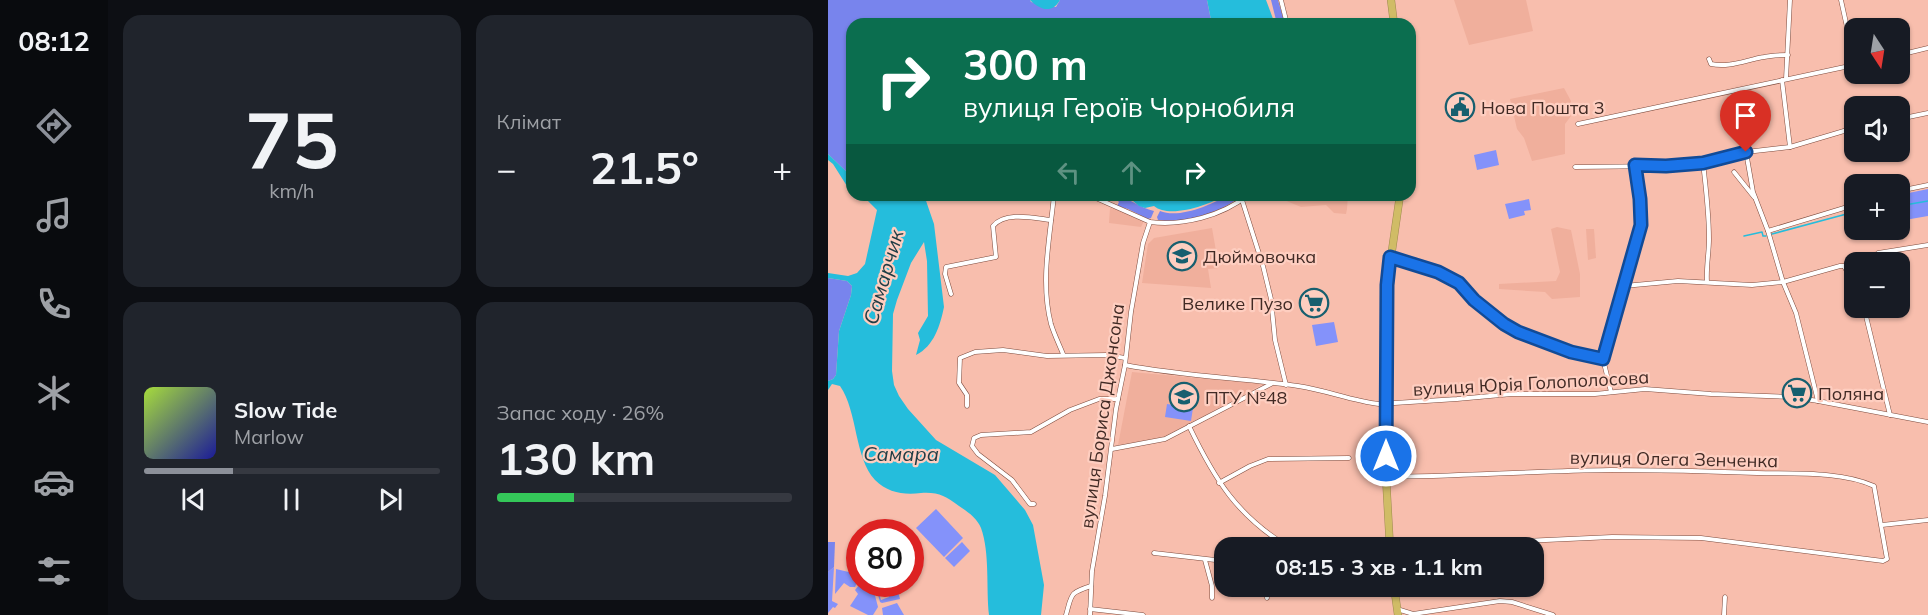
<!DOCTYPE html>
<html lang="uk">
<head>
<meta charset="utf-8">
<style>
	:root { --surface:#171b24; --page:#20242c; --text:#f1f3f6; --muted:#9ea1a6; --line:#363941; --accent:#8c9099 }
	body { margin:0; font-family:Mulish,sans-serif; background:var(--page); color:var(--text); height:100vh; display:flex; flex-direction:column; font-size:22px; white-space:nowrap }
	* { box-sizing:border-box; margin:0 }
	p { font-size:20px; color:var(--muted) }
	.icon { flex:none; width:33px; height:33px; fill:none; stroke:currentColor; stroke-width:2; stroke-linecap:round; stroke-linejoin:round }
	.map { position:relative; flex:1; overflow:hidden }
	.sheet { display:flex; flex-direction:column; gap:15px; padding:15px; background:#0d0f14; width:720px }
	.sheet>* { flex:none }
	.guide { position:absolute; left:18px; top:18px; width:570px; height:183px; border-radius:18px; box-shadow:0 2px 4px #0004; background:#0b6e4f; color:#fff; overflow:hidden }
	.needle { width:39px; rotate:168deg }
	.fabs { position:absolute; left:1016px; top:18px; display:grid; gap:12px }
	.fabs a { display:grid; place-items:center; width:66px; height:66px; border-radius:12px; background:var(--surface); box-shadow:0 2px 4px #0004; font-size:30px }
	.speed { position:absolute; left:18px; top:519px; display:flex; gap:12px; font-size:30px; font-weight:700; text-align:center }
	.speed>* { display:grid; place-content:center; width:78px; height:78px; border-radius:50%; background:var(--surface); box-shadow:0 2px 4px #0004; line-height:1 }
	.speed .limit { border:9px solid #d22; background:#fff; color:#111 }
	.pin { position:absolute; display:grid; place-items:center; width:51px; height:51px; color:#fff; margin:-62px -26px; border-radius:50% 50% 50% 0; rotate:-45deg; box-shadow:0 0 6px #0007 }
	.pin .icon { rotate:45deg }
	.me { position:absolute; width:66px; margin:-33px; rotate:0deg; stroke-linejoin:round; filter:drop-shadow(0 0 4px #0008) }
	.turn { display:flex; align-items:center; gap:21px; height:126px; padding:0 18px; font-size:27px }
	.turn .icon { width:78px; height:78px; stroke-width:2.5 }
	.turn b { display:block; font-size:42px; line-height:51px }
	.lanes { display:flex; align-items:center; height:57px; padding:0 18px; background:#0003; justify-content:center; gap:30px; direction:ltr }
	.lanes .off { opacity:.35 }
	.big { font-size:45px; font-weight:700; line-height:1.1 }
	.sheet .card { flex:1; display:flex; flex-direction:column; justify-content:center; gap:9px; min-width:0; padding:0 21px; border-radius:18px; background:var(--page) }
	.sheet .dial { align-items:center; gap:0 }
	.dial b { font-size:78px; line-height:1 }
	.song { display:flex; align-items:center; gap:18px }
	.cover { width:72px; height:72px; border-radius:9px; background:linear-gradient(135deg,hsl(80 70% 55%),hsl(240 70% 35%)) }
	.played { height:6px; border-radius:3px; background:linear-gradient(90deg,var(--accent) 30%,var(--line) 30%) }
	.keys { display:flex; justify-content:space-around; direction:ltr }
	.heat { display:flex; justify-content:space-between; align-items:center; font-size:33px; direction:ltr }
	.charge { height:9px; border-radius:4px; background:linear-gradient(90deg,#34c759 26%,var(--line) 0) }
	.sheet .tiles { flex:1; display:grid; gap:15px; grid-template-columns:repeat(2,1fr) }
	.trip { position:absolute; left:386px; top:537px; width:330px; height:60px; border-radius:18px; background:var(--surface); box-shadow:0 2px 4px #0004; font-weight:700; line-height:60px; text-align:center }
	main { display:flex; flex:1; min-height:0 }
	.menu { display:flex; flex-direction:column; width:108px; justify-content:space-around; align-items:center; background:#090b0e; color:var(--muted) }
	.menu .icon { width:42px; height:42px }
	.menu .on { color:var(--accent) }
	.menu b { font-size:27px; color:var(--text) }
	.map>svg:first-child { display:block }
	.built { fill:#f0af9c }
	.green { fill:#8492fa }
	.forest { fill:#7884ed }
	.water { fill:#25bddc }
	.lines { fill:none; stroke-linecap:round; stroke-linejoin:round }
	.stream { stroke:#25bddc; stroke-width:1.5 }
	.street-casing { stroke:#7d4b3d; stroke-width:5 }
	.highway-casing { stroke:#9e894f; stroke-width:8 }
	.street { stroke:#fff; stroke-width:4 }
	.highway { stroke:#d0bc66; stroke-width:7 }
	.route-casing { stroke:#114b97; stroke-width:15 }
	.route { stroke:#1a73e8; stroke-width:10 }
	.labels { text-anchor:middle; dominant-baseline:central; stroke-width:4.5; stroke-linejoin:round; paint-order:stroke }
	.poi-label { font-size:18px; fill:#412a24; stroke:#fecec0; text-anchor:start }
	.street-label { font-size:18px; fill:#412a24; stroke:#fecec0 }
	.water-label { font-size:20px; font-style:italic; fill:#1f3c44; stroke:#fecec0 }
</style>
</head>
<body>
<main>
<nav class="menu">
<b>08:12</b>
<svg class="icon on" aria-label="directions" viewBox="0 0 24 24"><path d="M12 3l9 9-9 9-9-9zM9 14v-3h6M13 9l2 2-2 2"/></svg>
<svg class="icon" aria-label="music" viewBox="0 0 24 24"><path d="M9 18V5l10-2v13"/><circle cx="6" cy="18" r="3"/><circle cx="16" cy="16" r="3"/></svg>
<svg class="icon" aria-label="phone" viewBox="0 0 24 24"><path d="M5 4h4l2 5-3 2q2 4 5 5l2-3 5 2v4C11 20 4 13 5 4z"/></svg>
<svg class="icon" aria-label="climate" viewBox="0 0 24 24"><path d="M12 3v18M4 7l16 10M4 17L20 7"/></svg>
<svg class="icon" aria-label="car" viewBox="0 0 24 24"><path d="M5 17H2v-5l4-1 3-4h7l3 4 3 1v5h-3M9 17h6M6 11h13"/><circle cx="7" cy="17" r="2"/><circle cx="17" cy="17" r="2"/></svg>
<svg class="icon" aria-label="filters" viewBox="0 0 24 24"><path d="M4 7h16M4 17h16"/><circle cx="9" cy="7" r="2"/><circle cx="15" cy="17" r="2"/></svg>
</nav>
<section class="sheet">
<div class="tiles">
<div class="card dial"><b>75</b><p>km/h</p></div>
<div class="card"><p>Клімат</p>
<div class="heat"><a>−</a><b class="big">21.5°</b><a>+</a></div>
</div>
<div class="card">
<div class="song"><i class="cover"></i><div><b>Slow Tide</b><p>Marlow</p></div></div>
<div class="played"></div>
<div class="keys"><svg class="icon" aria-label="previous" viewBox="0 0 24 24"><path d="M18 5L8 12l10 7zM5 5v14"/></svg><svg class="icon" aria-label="pause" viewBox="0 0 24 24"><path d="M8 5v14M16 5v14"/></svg><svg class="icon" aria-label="next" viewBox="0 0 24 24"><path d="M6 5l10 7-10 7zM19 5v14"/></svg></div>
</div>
<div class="card"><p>Запас ходу · 26%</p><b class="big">130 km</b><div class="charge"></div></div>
</div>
</section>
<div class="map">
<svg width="1100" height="615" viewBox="0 0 1100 615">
	<rect width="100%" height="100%" fill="#f8bead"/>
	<!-- built -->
	<g class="built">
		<polygon points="626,0 698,0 705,31 641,45"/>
		<polygon points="736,88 743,101 743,116 737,124 737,154 704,161 696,138 689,129 682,99"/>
		<polygon points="444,195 520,195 519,209 518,214 506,213 498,205 473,207"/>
		<polygon points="282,208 290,209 316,221 313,227 281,223"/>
		<polygon points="729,227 743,230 752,274 752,297 724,299 717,292 671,289 671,284 728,281 732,272 723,229"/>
		<polygon points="384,228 391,268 380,269 383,288 314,283 320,244 326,238"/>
		<polygon points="758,229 766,229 768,258 760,260"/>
		<polygon points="304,372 435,384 337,437 290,445"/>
	</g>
	<!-- green -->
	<g class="green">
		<polygon points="668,150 671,165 649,170 646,155"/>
		<polygon points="1100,189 1100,216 1071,221 1071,195"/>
		<polygon points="701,199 703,210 696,211 697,215 681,219 677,204"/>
		<polygon points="506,322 510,342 488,346 484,325"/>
		<polygon points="339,404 365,408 363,421 337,417"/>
		<polygon points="108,509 135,538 116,557 88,528"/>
		<polygon points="134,542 142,551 126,567 117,558"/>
		<polygon points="6,567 4,601 10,604 7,608 5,607 0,613 0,572"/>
		<polygon points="8,569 29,574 31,579 27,587 22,587 16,583 7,594"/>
		<polygon points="32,584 44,584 50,607 45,615 40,615 22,606 30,594 27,590"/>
		<polygon points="47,584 48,584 53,600 61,597 58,584 68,584 72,599 54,603 52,602"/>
		<polygon points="69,603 76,615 55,615 54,608"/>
	</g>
	<!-- forest -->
	<g class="forest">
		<polygon points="0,0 202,0 203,2 228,7 232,0 379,0 383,20 381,24 24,24 24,177 0,154"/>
		<polygon points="443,0 450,0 457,24 449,24"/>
		<path d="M284,195C299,196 312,208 326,211L323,218L320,219L300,209L289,206L291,202Z"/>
		<path d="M400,195H415C394,212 357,224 330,220L329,217L332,211C351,219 383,205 400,195Z"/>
		<polygon points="0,278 19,281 24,286 23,295 11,331 8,375 5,379 0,381"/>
		<polygon points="0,542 7,542 6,567 0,572"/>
	</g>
	<!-- water -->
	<g class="water">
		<path d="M202,0H232C224,14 212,10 202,0Z"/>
		<polygon points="379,0 438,0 447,24 381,24 383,20"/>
		<polygon points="0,154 24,177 24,194 5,164 0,160"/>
		<path d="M25,195H96L106,224L116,307C112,326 106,346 88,355L92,340L90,333L100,316L99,261L96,242L83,263L69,300L65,314L64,371L66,385L71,396L80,409L108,440L167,475L197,510L205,525L216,585L213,615H161C158,588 162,553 153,528C149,518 140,512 131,506C117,496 111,492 93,493C76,495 60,493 47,480C26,457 30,412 12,386L4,384L0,390V381L5,379L8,375L11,331L23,295L24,286L19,281L0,278V273L20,276L29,273L37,264L49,210L37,198Z"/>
		<path d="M298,195H397C382,205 341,219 326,206L317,208L311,206Z"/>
	</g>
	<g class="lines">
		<!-- stream -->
		<g class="stream">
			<polyline points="1071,206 1100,201"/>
			<polyline points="944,234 1026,212"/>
			<polyline points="916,236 934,232 935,236 938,236"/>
		</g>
		<!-- street casing -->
		<g class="street-casing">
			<g id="street">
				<polyline points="453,0 459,24"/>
				<polyline points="1013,0 1026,59"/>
				<polyline points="1071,55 1100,48"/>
				<path d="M881,59L883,64C901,68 918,60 936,57C944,55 952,55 960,55"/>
				<polyline points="958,79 962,0"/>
				<polyline points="954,80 962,147"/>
				<polyline points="1071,119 1100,113"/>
				<polyline points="750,124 1026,65"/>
				<polyline points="918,152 925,192 940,231 955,282 968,313 990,401"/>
				<path d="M875,163C878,188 881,214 881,239C881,253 878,267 879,282"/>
				<polyline points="747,167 838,166 875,163 918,152 962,147 1026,128"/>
				<polyline points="906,172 926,197"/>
				<polyline points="1071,191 1100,185"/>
				<path d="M226,195C222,238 212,281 223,324C226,334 231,344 235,354"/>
				<path d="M261,195L322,222C355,226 394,216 420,195"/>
				<polyline points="414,200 435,266 443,299 447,340 458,385"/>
				<polyline points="940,231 1026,205"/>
				<polyline points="1050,253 1100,245"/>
				<path d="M563,258C585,264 614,269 632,284C647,297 659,313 676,324C705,343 742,352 775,359"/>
				<polyline points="796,286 850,281 924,285 955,282 1012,266 1016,266 1026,284"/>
				<path d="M123,294L117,274L118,267L168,257L165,226C177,211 206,218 223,220"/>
				<polyline points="1036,308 1062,415"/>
				<path d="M297,365C354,376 413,378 470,386C498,390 524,401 551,404L629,399L684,394H767L817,389L883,394L965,397L990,401L1100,422"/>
				<polyline points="783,392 775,359 813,225 807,165"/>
				<polyline points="139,406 139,395 131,383 132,358 147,352 175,350 219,356 279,355 297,358"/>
				<path d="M361,426C387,480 409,516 462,548"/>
				<polyline points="284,449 337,439 443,384"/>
				<path d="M558,477C633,476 708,471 782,470C831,470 880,471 929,473C966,474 1013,471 1046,486L1059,559L1055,561L873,538L784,537L563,547"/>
				<polyline points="391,483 422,466 440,459 521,458"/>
				<polyline points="206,504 202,504 184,480 150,454 144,446 146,438 153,435 203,432 242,410 271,399 290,399"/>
				<polyline points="1054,525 1100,520"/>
				<polyline points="444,548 455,544"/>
				<polyline points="326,553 396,561"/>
				<polyline points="377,560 384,586 384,598"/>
				<polyline points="438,586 439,598"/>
				<polyline points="542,586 565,587"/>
				<polyline points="262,609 315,615"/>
				<polyline points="569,609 585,614 672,601 684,602 725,615"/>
				<path d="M238,615C244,594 241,593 263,586"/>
				<polyline points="262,615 264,571 277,496 288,409 297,365 303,312 315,243 322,222"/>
				<polyline points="896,615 897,597"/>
			</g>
		</g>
		<!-- highway casing -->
		<g class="highway-casing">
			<g id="highway">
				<polyline points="563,0 566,24"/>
				<polyline points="562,548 558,477 559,285 572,195"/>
				<polyline points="566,586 570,615"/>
			</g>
		</g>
		<!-- street -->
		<use href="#street" class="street"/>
		<!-- highway -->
		<use href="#highway" class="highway"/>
	</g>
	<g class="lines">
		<!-- route casing -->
		<g class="route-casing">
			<polyline id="route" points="558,456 559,285 562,257 610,272 631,283 646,300 676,324 690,332 743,352 775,359 813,225 812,199 807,165 838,166 875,163 918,152"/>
		</g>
		<!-- route -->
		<use href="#route" class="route"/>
	</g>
	<!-- icons -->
	<defs>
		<g id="civic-ring" transform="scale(1.5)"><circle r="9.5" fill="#fecec0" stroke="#175f6f" stroke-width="1.5"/><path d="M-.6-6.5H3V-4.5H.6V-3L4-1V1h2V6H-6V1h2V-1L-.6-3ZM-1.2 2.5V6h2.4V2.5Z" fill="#175f6f"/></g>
		<g id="school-ring" transform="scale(1.5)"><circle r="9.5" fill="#fecec0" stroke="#175f6f" stroke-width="1.5"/><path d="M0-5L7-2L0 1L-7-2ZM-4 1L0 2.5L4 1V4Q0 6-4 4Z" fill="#175f6f"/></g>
		<g id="supermarket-ring" transform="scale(1.5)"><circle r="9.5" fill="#fecec0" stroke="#175f6f" stroke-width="1.5"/><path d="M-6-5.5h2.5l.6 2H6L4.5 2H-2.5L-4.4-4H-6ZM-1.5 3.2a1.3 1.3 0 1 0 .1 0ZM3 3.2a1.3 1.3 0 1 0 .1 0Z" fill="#175f6f"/></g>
		<g id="university-ring" transform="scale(1.5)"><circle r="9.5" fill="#fecec0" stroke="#175f6f" stroke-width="1.5"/><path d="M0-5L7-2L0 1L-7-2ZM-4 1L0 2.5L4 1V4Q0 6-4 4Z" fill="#175f6f"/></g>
	</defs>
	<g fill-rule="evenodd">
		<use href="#civic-ring" x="632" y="107"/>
		<use href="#school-ring" x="354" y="256"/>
		<use href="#supermarket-ring" x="486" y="303"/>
		<use href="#supermarket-ring" x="969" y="393"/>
		<use href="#university-ring" x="356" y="397"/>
	</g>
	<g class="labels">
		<!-- poi labels -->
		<g class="poi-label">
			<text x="653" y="107">Нова Пошта 3</text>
			<text x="375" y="256">Дюймовочка</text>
			<text x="465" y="303" text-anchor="end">Велике Пузо</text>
			<text x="990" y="393">Поляна</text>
			<text x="377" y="397">ПТУ №48</text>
		</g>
		<!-- street labels -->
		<g class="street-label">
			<text transform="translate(703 383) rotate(-3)">вулиця Юрія Голополосова</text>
			<text transform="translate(274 416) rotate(-82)">вулиця Бориса Джонсона</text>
			<text transform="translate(846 459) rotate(1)">вулиця Олега Зенченка</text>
		</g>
		<!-- water labels -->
		<g class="water-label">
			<text transform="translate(55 277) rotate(-74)">Самарчик</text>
			<text x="73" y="453">Самара</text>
		</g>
	</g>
</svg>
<div class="fabs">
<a><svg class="needle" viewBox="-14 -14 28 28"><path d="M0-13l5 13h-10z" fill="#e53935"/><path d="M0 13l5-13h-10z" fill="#9ea1a6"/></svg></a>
<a><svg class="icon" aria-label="sound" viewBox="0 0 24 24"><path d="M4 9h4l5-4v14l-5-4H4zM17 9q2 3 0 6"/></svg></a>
<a>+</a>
<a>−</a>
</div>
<div class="speed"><div class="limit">80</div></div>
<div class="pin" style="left:918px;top:152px;background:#d93025"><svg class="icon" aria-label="arrive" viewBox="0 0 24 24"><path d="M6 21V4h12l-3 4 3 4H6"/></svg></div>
<svg class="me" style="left:558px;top:456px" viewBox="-20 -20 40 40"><circle r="17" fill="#1a73e8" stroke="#fff" stroke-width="3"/><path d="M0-11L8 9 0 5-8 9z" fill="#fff"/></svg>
<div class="trip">08:15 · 3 хв · 1.1 km</div>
<div class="guide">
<div class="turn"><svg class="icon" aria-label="right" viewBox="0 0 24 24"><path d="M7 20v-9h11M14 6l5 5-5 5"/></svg><div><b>300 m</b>вулиця Героїв Чорнобиля</div></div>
<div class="lanes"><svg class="icon off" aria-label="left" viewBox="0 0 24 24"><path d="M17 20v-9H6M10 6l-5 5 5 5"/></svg><svg class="icon off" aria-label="ahead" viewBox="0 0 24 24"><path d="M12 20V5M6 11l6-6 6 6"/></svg><svg class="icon" aria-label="right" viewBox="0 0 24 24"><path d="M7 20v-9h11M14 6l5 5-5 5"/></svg></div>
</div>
</div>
</main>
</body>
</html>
